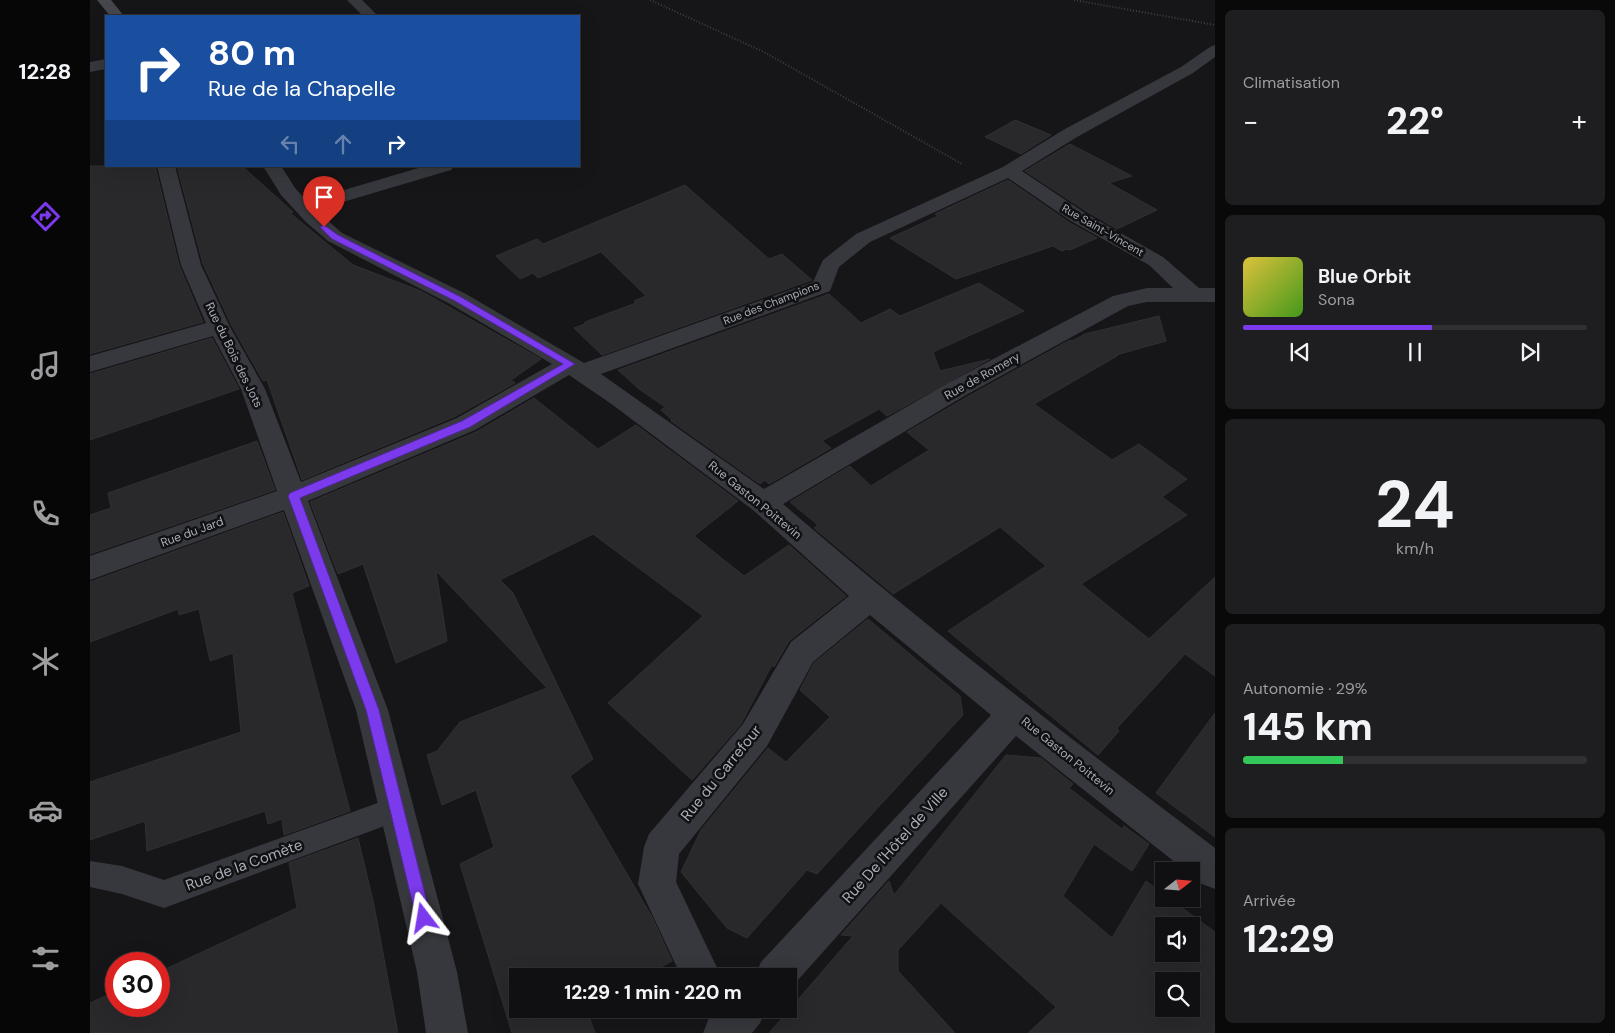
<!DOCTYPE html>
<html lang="fr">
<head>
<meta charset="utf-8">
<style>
	:root { --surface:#101012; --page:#1e1e20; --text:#f1f3f6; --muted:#9c9d9f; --line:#303032; --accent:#7c3aed }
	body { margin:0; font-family:"DM Sans",sans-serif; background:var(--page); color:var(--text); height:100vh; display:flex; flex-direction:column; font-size:19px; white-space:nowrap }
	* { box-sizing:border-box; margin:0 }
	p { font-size:16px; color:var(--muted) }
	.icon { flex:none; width:28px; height:28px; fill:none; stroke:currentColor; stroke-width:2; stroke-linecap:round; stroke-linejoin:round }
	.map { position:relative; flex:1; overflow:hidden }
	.side { display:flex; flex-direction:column; gap:10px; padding:10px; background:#09090a; width:400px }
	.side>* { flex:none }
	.banner { position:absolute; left:15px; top:15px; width:475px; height:152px; border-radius:0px; box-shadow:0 5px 20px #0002,0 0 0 1px var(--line); background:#1a4fa0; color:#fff; overflow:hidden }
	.needle { width:32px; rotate:73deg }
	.buttons { position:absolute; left:1065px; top:862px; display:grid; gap:10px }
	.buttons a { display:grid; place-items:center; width:45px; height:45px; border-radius:0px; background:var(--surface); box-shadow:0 5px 20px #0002,0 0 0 1px var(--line); font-size:25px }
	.speed { position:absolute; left:15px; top:952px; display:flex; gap:10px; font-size:25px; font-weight:700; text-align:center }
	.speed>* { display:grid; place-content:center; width:65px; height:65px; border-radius:50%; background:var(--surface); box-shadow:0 5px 20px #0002,0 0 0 1px var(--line); line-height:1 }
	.speed .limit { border:8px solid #d22; background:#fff; color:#111 }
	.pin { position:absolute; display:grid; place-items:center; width:42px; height:42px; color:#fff; margin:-51px -21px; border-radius:50% 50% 50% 0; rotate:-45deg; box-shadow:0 0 5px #0007 }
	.pin .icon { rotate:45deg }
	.me { position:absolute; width:55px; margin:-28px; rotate:346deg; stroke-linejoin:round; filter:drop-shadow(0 0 4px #0008) }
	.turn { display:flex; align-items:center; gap:18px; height:105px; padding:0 20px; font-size:22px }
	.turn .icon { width:65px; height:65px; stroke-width:2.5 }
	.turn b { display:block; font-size:35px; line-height:42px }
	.lanes { display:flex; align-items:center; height:48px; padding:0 20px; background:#0003; justify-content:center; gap:25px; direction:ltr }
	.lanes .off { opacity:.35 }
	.big { font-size:38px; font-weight:800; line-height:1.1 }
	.side .card { flex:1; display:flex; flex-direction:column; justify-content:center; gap:8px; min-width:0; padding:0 18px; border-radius:8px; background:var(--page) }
	.side .dial { align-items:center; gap:0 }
	.dial b { font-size:65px; line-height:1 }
	.song { display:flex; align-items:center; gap:15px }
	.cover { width:60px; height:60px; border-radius:8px; background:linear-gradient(135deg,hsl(50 70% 55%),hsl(100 70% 35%)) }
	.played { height:5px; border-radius:2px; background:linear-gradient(90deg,var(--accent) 55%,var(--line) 55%) }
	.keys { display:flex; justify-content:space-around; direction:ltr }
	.heat { display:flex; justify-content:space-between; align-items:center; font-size:28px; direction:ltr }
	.charge { height:8px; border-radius:4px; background:linear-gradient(90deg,#34c759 29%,var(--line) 0) }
	.trip { position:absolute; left:419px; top:968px; width:288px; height:50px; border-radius:0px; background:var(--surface); box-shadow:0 5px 20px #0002,0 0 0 1px var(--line); font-weight:800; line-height:50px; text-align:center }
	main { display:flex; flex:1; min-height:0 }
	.tab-bar { display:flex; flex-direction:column; width:90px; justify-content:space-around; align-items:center; background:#060607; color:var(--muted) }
	.tab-bar .icon { width:35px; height:35px }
	.tab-bar .active { color:var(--accent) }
	.tab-bar b { font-size:22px; color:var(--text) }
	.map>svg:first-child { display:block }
	.building { fill:#29292c; stroke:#303034; fill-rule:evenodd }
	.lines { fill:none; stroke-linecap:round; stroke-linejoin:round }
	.path { stroke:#3d3f44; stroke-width:2; stroke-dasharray:1 2; stroke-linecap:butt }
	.lane { fill:#37383d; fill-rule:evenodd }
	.street { fill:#37383d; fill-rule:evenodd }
	.secondary { fill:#45474d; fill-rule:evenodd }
	.route { fill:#7c3aed; stroke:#51269a }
	.labels { text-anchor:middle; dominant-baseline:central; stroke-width:5; stroke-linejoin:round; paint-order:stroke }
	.far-street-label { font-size:11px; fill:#a8adb8; stroke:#111113 }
	.street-label { font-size:12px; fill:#a8adb8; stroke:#111113 }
	.near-street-label { font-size:15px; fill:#a8adb8; stroke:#111113 }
</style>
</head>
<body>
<main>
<nav class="tab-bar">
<b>12:28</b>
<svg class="icon active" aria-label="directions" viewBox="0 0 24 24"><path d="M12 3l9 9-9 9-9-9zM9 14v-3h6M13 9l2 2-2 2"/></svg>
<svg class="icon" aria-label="music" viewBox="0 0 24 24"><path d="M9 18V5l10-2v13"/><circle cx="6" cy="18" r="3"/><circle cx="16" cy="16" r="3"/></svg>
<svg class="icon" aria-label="phone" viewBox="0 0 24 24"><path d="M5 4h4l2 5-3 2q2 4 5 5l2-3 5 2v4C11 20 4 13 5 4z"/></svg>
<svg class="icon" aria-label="climate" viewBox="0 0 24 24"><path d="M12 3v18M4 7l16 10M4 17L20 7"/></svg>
<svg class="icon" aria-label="car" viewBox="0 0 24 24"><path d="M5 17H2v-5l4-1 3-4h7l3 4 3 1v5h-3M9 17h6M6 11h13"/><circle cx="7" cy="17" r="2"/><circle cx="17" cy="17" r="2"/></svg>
<svg class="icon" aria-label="filters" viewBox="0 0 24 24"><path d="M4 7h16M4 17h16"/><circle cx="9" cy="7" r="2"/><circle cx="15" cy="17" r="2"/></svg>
</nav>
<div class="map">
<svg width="1125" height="1033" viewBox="0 0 1125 1033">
	<rect width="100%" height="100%" fill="#161618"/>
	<!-- building -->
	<g class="building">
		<polygon points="925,120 961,135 931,154 895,137"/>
		<polygon points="980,144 1042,176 1019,183 1067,210 1027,229 996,211 935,171"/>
		<polygon points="0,166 65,166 89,265 113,322 0,354"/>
		<polygon points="87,166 152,166 203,212 200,213 263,265 331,291 451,359 421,380 425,383 366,416 212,480 177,380 173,381 142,326 113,264"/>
		<polygon points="918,180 980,223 1007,238 980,250 977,249 972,251 963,246 866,279 800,238 848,216 845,214"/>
		<polygon points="595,185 679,259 692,254 722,280 512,355 484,328 495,324 495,322 546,303 544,301 556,296 511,252 448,278 443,273 430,279 406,256 447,239 453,244"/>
		<polygon points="889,283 934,311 843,352 850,371 900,359 797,416 789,409 732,441 741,448 679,484 675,480 670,484 581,421 582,420 571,410 575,407 549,389 528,370 739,294 771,323 800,309 810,316"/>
		<polygon points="1069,316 1076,341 1026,355 1027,356 944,404 1022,460 1049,444 1097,479 1072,497 1097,515 991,584 1059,639 1125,577 1125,676 1095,654 1027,728 1029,731 1008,755 858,631 956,566 910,527 803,594 724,528 728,525 700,502 760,466 781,486 839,450 817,432 877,397 980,340 982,341 995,334"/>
		<polygon points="122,338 149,389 0,440 0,374"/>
		<polygon points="444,398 508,449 546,425 648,501 604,536 654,576 699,545 756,596 699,641 684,667 682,665 651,724 602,780 518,703 613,616 503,534 410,580 423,593 503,759 480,776 562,917 582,961 554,976 428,976 428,1009 496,1009 505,1033 422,1033 370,864 404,847 386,790 352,805 337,755 347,751 370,722 457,688 346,571 357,641 306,663 273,564 248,574 220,502 386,432"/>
		<polygon points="167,441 185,490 0,554 0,515 21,508 18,493"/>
		<polygon points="193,512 219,586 202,593 260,811 194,835 192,819 178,824 175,811 57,851 55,821 0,840 0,782 151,732 143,653 120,661 109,609 89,615 88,609 0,642 0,582"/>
		<polygon points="778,619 870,696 873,715 727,874 717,870 657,938 637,928 591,872 611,830 678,748 696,762 740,717 710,690 724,663"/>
		<polygon points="1125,713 1125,837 1066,793"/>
		<path d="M916,755L951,758L983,784L979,788L1032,829L1034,826L1059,844L1042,871L1004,844L973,896L1022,938L1056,881L1074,894V899H1080L1125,932V1033H938L966,1007L851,903L808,950V971L865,1033H679L763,936L751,935L799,881L804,895ZM1074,926H1101V954H1074ZM1074,981H1101V1009H1074Z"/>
		<polygon points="268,838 284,905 308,1033 0,1033 0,1003 26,991 26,1006 69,1006 69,972 207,908 199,863"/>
	</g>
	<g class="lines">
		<!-- path -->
		<g class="path">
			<polyline points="560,0 674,52 872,164"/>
			<polyline points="984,0 1125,25"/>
		</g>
		<!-- lane -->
		<polygon class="lane" points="307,796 316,800 320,809 316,818 74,908 32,894 0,887 0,861 32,866 74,880"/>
		<!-- street -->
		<g class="street">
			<polygon points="257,0 272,0 288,16 273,16"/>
			<path d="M1125,45V57L1103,73L987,137L932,171L995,213L1073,257L1109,288H1125V302H1057L1038,306L876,395L693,504C833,625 978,737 1125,848V889L1112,884L1101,876V871H1096L926,736L699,990L698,991V976H665L671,962L901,715L780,615L723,662L677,746L589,854L586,882L631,976H591L548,884L554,847L559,834L653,724L701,642L759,596L663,510L520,403L479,375L385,430L218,501L298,710L367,972L378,1033H336L327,972L266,710L194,510L0,580V556L187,491L151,389L123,336L0,372V356L116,323L91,265L67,166H85L111,265L140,327L175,389L211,482L367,418L462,364L360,304L238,241L216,222L191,195L173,166H191L205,188L217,201L335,166H364L361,170L226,210L252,233L376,294L494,363L723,282L733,260L766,234L913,167L975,129L1091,67L1120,47ZM918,178L981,221L1059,265L1083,288H1057L1023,296L858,383L674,489L511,374L740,291L749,267L780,242Z"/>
			<polygon points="16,59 16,69 0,72 0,62"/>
			<polygon points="628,1009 676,1009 670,1023 662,1033 613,1033 619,1018"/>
		</g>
		<!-- secondary -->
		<polygon class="secondary" points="7,0 21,0 34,16 20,16"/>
	</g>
	<!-- route -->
	<polygon class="route" points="234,225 248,235 371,297 485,364 380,427 210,498 289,710 341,918 339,923 334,926 328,923 326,918 276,710 198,496 200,493 372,421 473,364 365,301 242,239 230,227"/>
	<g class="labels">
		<!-- far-street labels -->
		<g class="far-street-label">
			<text transform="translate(1013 230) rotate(30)">Rue Saint-Vincent</text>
			<text transform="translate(681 303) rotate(-21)">Rue des Champions</text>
		</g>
		<!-- street labels -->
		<g class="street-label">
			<text transform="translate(144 355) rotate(64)">Rue du Bois des Jots</text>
			<text transform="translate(892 376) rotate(-29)">Rue de Romery</text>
			<text transform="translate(665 500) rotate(39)">Rue Gaston Poittevin</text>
			<text transform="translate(102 532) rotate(-20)">Rue du Jard</text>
			<text transform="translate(978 756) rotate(39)">Rue Gaston Poittevin</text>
		</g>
		<!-- near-street labels -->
		<g class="near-street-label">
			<text transform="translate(631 773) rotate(-51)">Rue du Carrefour</text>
			<text transform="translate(805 845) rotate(-48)">Rue De l'Hôtel de Ville</text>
			<text transform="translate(154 865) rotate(-20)">Rue de la Comète</text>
		</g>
	</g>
</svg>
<div class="buttons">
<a><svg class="needle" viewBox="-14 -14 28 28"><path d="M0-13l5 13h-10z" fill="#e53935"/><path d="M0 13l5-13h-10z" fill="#9c9d9f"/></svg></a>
<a><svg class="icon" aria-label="sound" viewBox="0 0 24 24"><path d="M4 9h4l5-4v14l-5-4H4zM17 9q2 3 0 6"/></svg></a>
<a><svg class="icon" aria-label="search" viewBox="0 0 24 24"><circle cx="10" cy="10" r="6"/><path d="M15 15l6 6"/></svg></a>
</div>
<div class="speed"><div class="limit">30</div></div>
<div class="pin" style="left:234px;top:227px;background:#d93025"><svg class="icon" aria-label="arrive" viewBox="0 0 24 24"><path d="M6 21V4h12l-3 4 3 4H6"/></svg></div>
<svg class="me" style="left:334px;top:918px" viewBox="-20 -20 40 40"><path d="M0-17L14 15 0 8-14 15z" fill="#7c3aed" stroke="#fff" stroke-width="4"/></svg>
<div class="trip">12:29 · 1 min · 220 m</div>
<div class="banner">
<div class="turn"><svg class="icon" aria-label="right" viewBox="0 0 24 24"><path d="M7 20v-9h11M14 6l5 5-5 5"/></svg><div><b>80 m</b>Rue de la Chapelle</div></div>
<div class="lanes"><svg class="icon off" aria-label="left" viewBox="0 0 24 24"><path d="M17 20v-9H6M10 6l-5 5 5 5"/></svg><svg class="icon off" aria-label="ahead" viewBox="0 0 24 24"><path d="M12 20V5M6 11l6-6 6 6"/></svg><svg class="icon" aria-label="right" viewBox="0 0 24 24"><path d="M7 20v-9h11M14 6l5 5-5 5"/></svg></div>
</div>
</div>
<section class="side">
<div class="card"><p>Climatisation</p>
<div class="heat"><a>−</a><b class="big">22°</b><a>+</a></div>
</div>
<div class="card">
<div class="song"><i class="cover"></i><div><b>Blue Orbit</b><p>Sona</p></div></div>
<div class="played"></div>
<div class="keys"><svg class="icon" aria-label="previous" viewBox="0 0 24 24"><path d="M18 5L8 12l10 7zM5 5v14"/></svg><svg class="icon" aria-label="pause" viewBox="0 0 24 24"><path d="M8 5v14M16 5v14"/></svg><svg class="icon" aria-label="next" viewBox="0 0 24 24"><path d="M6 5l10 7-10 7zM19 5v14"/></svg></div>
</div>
<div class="card dial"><b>24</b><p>km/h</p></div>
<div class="card"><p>Autonomie · 29%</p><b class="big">145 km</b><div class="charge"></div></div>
<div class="card"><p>Arrivée</p><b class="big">12:29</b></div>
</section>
</main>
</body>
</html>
